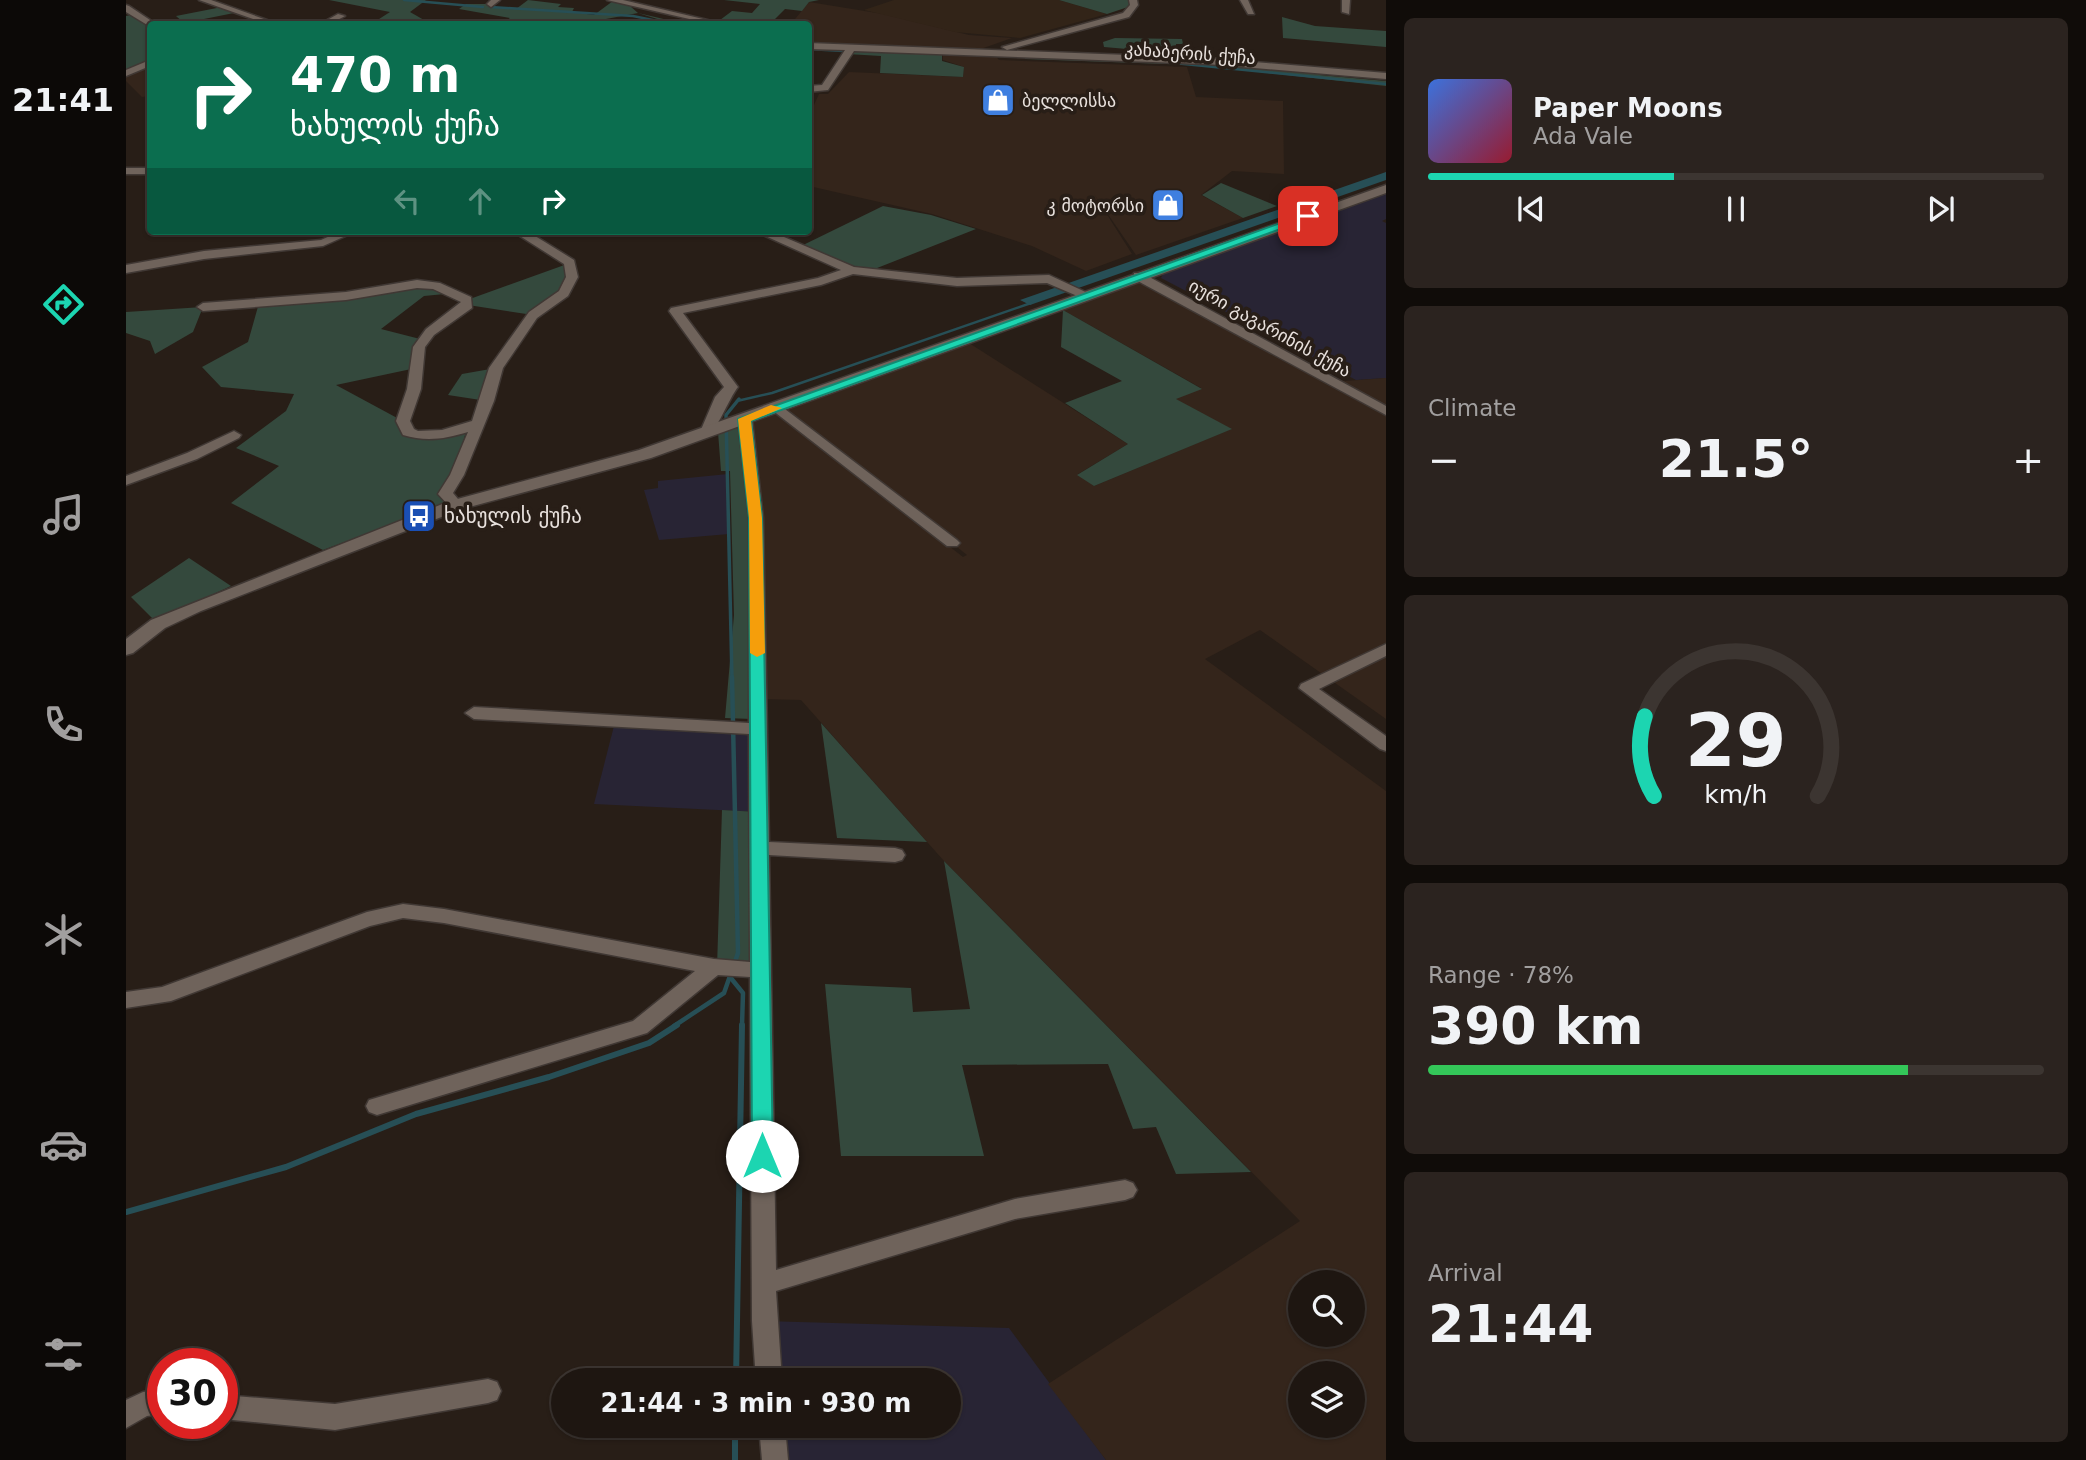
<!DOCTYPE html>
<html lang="en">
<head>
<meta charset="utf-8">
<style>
	:root { --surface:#1e1611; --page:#2b231f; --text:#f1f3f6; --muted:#a19f9f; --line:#3c3531; --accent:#1cd5b1 }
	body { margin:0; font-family:"DejaVu Sans","Noto Sans Georgian",sans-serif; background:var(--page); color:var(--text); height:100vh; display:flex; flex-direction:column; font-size:26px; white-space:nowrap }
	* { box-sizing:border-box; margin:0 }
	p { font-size:23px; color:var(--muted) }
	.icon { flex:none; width:38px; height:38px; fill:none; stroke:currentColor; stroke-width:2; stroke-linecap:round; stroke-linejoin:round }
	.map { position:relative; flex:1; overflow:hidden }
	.panel { display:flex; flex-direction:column; gap:18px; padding:18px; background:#100c09; width:700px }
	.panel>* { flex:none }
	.banner { position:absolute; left:21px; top:21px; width:665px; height:214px; border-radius:7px; box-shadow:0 2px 5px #0004,0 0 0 2px var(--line); background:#0b6e4f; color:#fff; overflow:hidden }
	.fabs { position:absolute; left:1162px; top:1270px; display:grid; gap:14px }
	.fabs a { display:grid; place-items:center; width:77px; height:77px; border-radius:50%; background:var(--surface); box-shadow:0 2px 5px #0004,0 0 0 2px var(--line); font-size:35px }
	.speed { position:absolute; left:21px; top:1348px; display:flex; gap:14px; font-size:35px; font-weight:700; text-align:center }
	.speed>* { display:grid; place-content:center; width:91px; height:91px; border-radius:50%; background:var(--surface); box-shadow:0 2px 5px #0004,0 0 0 2px var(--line); line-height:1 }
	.speed .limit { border:10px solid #d22; background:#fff; color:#111 }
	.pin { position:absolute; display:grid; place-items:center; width:60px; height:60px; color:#fff; margin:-30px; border-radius:14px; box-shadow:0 4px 10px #0006 }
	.me { position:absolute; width:77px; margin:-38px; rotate:0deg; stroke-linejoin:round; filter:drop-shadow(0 0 5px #0008) }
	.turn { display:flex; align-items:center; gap:24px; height:147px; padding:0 28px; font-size:32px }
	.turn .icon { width:91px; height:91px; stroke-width:2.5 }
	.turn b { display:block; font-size:49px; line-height:60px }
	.lanes { display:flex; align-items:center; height:66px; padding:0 28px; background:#0003; justify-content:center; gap:35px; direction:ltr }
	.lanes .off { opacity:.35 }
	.big { font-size:52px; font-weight:600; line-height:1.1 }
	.panel .card { flex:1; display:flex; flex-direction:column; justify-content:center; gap:10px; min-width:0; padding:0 24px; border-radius:10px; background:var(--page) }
	.panel .dial { align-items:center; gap:0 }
	.dial svg { height:182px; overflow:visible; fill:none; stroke:var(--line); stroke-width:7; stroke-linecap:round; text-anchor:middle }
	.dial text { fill:var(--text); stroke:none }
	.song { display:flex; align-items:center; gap:21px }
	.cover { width:84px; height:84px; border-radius:10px; background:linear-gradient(135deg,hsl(220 70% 55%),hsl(350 70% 35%)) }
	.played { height:7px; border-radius:4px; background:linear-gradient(90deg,var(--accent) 40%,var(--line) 40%) }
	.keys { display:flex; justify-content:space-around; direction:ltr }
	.heat { display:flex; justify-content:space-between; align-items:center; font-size:38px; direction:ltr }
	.charge { height:10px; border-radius:5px; background:linear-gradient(90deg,#34c759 78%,var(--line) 0) }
	.trip { position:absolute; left:425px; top:1368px; width:410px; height:70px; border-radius:35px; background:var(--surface); box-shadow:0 2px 5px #0004,0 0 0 2px var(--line); font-weight:600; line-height:70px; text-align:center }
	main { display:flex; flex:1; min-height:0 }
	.dock { display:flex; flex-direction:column; width:126px; justify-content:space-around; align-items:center; background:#0c0907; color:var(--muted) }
	.dock .icon { width:49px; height:49px }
	.dock .current { color:var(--accent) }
	.dock b { font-size:32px; color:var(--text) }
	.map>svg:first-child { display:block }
	.commercial { fill:#282434 }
	.built { fill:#34251b; fill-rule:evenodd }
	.medical { fill:#322418 }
	.green { fill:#34493d }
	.water { fill:#274f56 }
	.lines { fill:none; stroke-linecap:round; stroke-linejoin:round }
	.stream-far3 { stroke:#274f56; stroke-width:2.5 }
	.stream-far2 { stroke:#274f56; stroke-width:3.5 }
	.stream-far1 { stroke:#274f56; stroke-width:4.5 }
	.stream { stroke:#274f56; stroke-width:6 }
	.street-casing { stroke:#403834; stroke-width:3 }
	.secondary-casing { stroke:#403834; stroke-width:3 }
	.street { fill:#6f635b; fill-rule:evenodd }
	.secondary { fill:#6f635b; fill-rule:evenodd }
	.route { fill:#1cd5b1; stroke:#128a73; stroke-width:2 }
	.slow { fill:#f59e0b }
	.labels { text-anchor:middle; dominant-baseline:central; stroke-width:7; stroke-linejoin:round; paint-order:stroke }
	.far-street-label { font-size:18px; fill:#e8e1dd; stroke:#281e17 }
	.far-poi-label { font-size:18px; fill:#e8e1dd; stroke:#281e17; text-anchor:start }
	.poi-label { font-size:21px; fill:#e8e1dd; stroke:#281e17; text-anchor:start }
</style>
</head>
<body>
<main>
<nav class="dock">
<b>21:41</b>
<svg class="icon current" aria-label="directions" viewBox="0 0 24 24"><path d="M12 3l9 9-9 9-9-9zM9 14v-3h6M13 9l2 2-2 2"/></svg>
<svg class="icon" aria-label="music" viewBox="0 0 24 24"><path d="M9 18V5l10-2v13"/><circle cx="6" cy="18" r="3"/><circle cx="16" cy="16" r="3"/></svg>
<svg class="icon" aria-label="phone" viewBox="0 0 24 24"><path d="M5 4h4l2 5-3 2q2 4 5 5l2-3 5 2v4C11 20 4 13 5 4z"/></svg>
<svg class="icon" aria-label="climate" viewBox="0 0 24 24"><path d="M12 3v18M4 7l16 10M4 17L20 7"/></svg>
<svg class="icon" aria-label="car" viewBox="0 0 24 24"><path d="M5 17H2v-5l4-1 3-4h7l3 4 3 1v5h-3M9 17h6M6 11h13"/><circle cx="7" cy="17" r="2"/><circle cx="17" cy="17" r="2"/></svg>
<svg class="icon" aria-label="filters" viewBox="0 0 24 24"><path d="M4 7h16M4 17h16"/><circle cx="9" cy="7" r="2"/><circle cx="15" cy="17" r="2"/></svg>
</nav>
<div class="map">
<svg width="1260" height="1460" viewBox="0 0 1260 1460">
	<rect width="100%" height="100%" fill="#281e17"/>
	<!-- commercial -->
	<g class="commercial">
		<polygon points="1260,192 1260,219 1256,221 1260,223 1260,378 1230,380 1035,278 1039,270"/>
		<polygon points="602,474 603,534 533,540 518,490 532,488 532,481"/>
		<polygon points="489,722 632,729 633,812 468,804"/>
		<polygon points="638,1321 883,1328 980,1460 640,1460 639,1426 822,1426 822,1381 639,1381"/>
	</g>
	<!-- built -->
	<g class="built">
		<polygon points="683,2 757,14 843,35 886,38 849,51 867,53 873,60 1061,67 1070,97 1157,101 1158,174 1106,171 1075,195 1117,218 1010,255 968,194 1006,254 960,271 906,246 806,214 683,186 683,116 693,94 702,94 723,72 837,77 838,67 817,60 817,51 683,46 682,24 665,24"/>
		<polygon points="24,66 24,96 16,97 0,81 0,74"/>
		<path d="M1012,282L1028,285L1206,382L1260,378V719L1134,630L1079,659L1260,791V1460H980L922,1384L1174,1221L818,861L675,700L632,699L626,421L651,412L837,557L841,555L811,531L814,528L659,409L843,343L1002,444L952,474L968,486L1105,429L1049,399L1075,388L937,310ZM1174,1283H1227V1335H1174ZM1174,1374H1227V1426H1174Z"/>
	</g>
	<!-- medical -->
	<polygon class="medical" points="768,0 933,0 981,14 894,38 829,32 738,10"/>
	<!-- green -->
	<g class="green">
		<polygon points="203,0 300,0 284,12 298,20 289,24 250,21 264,12"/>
		<polygon points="402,0 435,4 432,7 448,8 446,12 468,15 487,1 590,23 606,11 626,13 634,4 598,0 693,0 683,2 676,11 659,9 644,24 582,24 504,6 512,13 559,24 539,24 541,22 512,13 464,22 469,24 375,24 384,18 333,9 340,4 365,4 363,7 390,9"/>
		<polygon points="933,0 1007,0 1008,5 981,14"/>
		<polygon points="96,7 113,12 58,23 50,16"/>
		<polygon points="9,14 24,24 24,64 0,72 0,16"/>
		<polygon points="1156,17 1189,26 1260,31 1260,47 1157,38"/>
		<polygon points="989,38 1056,39 1057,44 1050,44 1050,59 1001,58 1001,49 978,47 977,42"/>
		<polygon points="726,47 816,51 816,61 838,67 837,77 754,73 755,56 721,54"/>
		<polygon points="899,55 1083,62 1200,71 1194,75 1260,81 1260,86 1068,65 899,59"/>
		<polygon points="1095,183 1151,206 1117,218 1076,195"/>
		<polygon points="757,206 805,215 850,229 741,272 671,248"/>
		<polygon points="444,263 438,293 407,315 342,305 341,300"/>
		<path d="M291,284L329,293L298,296L255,329L298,340L290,368L210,385L273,419L274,432C299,444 316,437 341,429L331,461L315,495L320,504L197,550L105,503L153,466L110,448L160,411L168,394L95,387L76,367L122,342L133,303Z"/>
		<polygon points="77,307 67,332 29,354 24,341 0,333 0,312"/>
		<polygon points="937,310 1076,389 1050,399 1106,429 968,486 951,475 1002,444 939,403 996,381 935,347"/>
		<polygon points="370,368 361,401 322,395 336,374"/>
		<polygon points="614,426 629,519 626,719 599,718 608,615 604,471 595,471 592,432"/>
		<polygon points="63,558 105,586 29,621 5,597"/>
		<polygon points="695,723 801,842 711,838"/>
		<polygon points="596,810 633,812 634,970 591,967"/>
		<polygon points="818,861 1125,1172 1050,1174 1030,1127 1007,1129 982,1064 836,1065 858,1156 715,1156 699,984 785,988 787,1012 844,1009"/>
	</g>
	<!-- water -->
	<polygon class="water" points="1260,172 1260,180 904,305 894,300"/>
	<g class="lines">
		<!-- stream-far3 -->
		<g class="stream-far3">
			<polyline points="278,0 357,7"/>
			<polyline points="365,7 507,16 546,24"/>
			<polyline points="682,49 717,51"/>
			<polyline points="1048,63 1260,84"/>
			<polyline points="611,401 646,393 905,303"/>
		</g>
		<!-- stream-far2 -->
		<polyline class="stream-far2" points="606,679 600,415 613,399"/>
		<!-- stream-far1 -->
		<g class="stream-far1">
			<polyline points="604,977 617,993 616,1026"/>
			<polyline points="548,1026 598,993 612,953 606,677"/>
		</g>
		<!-- stream -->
		<g class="stream">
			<polyline points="0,1212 160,1167 290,1114 423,1077 523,1043 551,1025"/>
			<polyline points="610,1381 616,1025"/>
			<polyline points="609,1426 609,1460"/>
		</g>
		<!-- street casing -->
		<g class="street-casing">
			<g id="street">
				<polygon points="73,0 85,0 152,24 141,24"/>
				<polygon points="365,0 374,0 365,7 361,4"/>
				<polygon points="481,0 497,0 594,23 585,24"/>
				<polygon points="1003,0 1011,0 1012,5 1003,17 881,50 876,47 997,13 1004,5"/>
				<polygon points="1114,0 1122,0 1128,14 1122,14"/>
				<polygon points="1216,0 1224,0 1223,14 1216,12"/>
				<polygon points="0,5 3,6 30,24 23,26 0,12"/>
				<polygon points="212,14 219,16 204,24 194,24"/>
				<polygon points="682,43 1081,58 1260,73 1260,79 1081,64 728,51 702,90 682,92 682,86 696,85 719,50 682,49"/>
				<polygon points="24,60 24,66 0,76 0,70"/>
				<rect x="0" y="168" width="24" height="6"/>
				<polygon points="215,231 231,231 197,246 78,259 0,273 0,265 78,251 195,240"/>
				<path d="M386,231H401L448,260L452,277L442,296L411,318L377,368L368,401L338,475L327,493L337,505L330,509L325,508L312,494L324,475L342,432C319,439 300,442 277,435L270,421L281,389L287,347L300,329L335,302L307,289L291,288L220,300L77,311L71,307L77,303L220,292L291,280L314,283L345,297L346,308L308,335L299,347L295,389L284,421L288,429L292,431L316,430L346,421L363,368L403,312L433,291L440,277L438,264Z"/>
				<path d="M628,231H644L728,267L831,278L923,275L966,295L956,298L921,283L831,286L727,274L695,285L557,313L612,387C603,398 590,433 581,436L574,432L589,397L598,387L543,311L545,308L692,278L715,270Z"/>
				<polygon points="1008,273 1016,273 1260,406 1260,415 1008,279"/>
				<polygon points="651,403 831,540 834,543 831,546 821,546 646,410 644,407"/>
				<polygon points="619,415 626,419 637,518 643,842 769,848 776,850 779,855 776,860 769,862 643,855 650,1270 889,1199 999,1180 1007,1183 1011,1190 1007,1197 999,1200 889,1219 650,1291 656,1381 630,1381 626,1321 624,977 592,975 521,1033 251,1115 243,1112 240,1106 243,1100 507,1021 569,971 318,923 277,918 244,926 45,1001 0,1008 0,992 36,987 241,912 277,904 318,909 588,959 624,962 623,734 348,719 339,713 348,707 623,723 623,518 612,419"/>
				<polygon points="108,431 115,435 113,438 71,459 0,485 0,476 61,453"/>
				<polygon points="1260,644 1260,656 1193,689 1260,736 1260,751 1254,749 1173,688 1175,684"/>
				<polygon points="362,1379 371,1382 375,1391 371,1400 362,1403 209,1430 96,1419 96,1395 209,1404"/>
				<polygon points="37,1390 37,1414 21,1416 0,1428 0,1400 17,1392"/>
				<polygon points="633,1426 659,1426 662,1460 636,1460"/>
			</g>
		</g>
		<!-- secondary casing -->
		<g class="secondary-casing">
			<polygon id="secondary" points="1260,185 1260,193 525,458 336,509 75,611 39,628 7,653 0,655 0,639 25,620 324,501 513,450"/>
		</g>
		<!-- street -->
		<use href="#street" class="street"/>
		<!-- secondary -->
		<use href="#secondary" class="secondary"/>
	</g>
	<!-- route -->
	<polygon class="route" points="1182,213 1187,216 1185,218 625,421 636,518 647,1156 644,1162 636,1164 629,1162 626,1156 623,518 612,419"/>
	<!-- slow -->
	<polygon class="slow" points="645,405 656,408 625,421 636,518 639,653 631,657 624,653 623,518 612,419"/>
	<!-- icons -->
	<defs>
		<g id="shop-square" transform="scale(1.75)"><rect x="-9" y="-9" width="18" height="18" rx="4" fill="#3f7fe0" stroke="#281e17"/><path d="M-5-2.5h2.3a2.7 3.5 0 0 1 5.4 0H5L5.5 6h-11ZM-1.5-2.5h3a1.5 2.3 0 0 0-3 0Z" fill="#fff"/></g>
		<g id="bus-square" transform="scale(1.75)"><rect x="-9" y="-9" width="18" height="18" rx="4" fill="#1a4fb4" stroke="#281e17"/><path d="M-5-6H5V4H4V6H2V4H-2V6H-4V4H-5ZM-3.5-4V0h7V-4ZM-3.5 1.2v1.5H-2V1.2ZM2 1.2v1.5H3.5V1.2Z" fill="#fff"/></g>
	</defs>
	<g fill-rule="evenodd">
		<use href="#shop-square" x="872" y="100"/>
		<use href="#shop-square" x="1042" y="205"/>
		<use href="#bus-square" x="293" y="516"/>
	</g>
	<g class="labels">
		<!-- far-street labels -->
		<g class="far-street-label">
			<text transform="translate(1064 53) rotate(4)">კახაბერის ქუჩა</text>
			<text transform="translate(1144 328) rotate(29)">იური გაგარინის ქუჩა</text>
		</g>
		<!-- far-poi labels -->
		<g class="far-poi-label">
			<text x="896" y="100">ბელლისსა</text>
			<text x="1018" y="205" text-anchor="end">კ მოტორსი</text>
		</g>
		<!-- poi labels -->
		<g class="poi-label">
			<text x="318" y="516">ხახულის ქუჩა</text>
		</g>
	</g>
</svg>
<div class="fabs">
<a><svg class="icon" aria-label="search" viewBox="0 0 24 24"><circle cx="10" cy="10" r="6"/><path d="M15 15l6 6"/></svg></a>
<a><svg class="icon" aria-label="layers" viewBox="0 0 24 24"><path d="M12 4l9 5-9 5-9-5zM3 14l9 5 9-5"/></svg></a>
</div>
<div class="speed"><div class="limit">30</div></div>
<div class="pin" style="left:1182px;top:216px;background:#d93025"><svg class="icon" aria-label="arrive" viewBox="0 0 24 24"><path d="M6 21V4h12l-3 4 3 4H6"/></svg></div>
<svg class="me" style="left:636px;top:1156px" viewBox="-20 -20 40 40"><circle r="19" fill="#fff"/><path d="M0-13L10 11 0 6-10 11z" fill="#1cd5b1"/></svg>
<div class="trip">21:44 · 3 min · 930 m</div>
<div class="banner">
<div class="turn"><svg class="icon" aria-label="right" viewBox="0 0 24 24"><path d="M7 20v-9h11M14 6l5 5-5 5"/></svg><div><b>470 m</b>ხახულის ქუჩა</div></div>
<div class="lanes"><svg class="icon off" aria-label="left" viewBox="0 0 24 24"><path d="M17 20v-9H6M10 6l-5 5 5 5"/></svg><svg class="icon off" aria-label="ahead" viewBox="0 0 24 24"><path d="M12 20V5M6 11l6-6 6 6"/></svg><svg class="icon" aria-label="right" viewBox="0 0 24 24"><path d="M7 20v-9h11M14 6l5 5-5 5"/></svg></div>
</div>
</div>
<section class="panel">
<div class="card">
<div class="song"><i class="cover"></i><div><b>Paper Moons</b><p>Ada Vale</p></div></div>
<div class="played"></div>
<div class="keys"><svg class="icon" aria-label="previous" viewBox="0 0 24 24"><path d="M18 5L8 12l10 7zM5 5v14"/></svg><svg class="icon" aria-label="pause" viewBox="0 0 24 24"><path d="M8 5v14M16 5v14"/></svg><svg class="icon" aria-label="next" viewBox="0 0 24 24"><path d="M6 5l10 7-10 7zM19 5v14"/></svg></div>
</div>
<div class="card"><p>Climate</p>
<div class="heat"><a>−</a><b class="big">21.5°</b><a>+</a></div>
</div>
<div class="card dial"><svg viewBox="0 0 100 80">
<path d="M14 69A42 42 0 1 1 86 69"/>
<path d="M14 69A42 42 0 0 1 10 34" stroke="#1cd5b1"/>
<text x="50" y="56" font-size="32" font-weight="700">29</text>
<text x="50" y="72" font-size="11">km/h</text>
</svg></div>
<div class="card"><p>Range · 78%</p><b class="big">390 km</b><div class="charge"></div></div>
<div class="card"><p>Arrival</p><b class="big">21:44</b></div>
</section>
</main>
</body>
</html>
